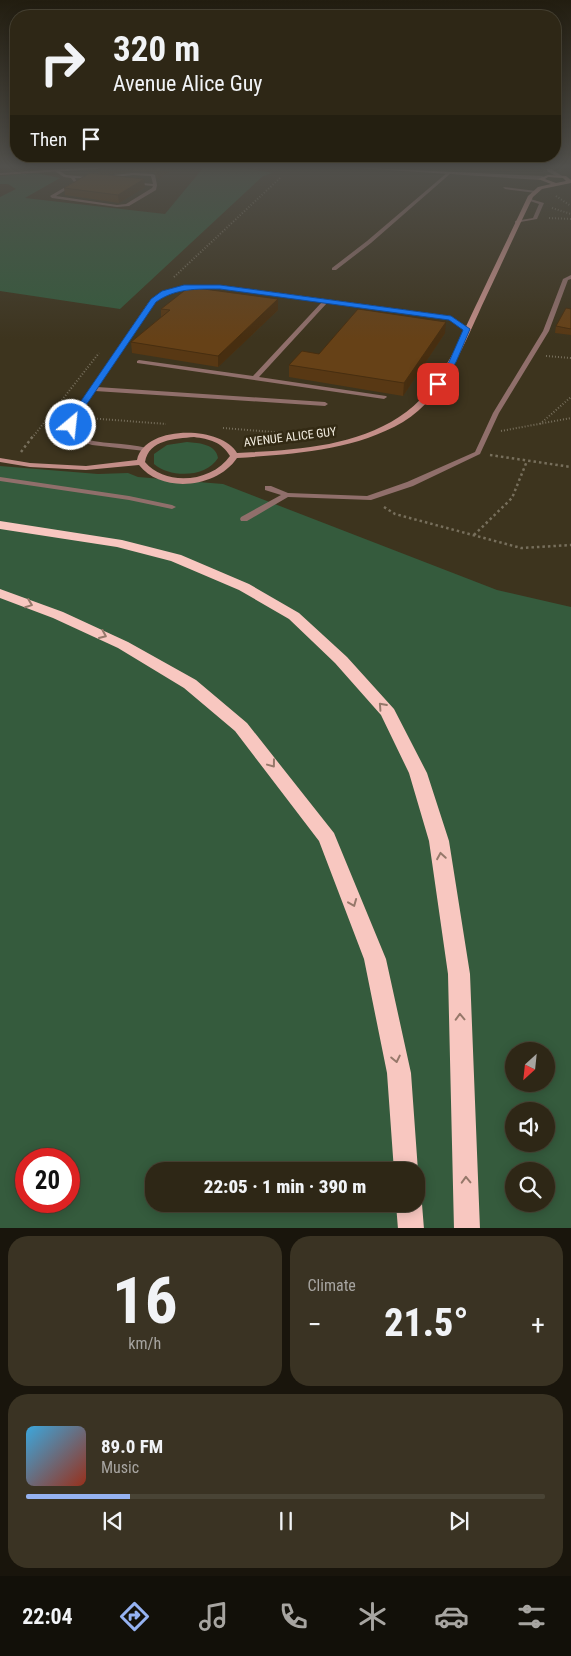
<!DOCTYPE html>
<html lang="en">
<head>
<meta charset="utf-8">
<style>
	:root { --surface:#2e2716; --page:#3a3323; --text:#f1f3f6; --muted:#a7a5a1; --line:#494435; --accent:#95b2f1 }
	body { margin:0; font-family:"Roboto Condensed",sans-serif; background:var(--page); color:var(--text); height:100vh; display:flex; flex-direction:column; font-size:19px; white-space:nowrap }
	* { box-sizing:border-box; margin:0 }
	p { font-size:16px; color:var(--muted) }
	.icon { flex:none; width:28px; height:28px; fill:none; stroke:currentColor; stroke-width:2; stroke-linecap:round; stroke-linejoin:round }
	.map { position:relative; height:1228px; overflow:hidden }
	.details { display:flex; flex-direction:column; gap:8px; padding:8px; background:#19150c; flex:1 }
	.details>* { flex:none }
	.hud { position:absolute; left:10px; top:10px; width:551px; height:152px; border-radius:20px; box-shadow:0 2px 12px #0003,0 0 0 1px var(--line); background:#2e2716; color:var(--text); overflow:hidden }
	.needle { width:32px; rotate:207deg }
	.fabs { position:absolute; left:505px; top:1042px; display:grid; gap:10px }
	.fabs a { display:grid; place-items:center; width:50px; height:50px; border-radius:50%; background:var(--surface); box-shadow:0 2px 12px #0003,0 0 0 1px var(--line); font-size:25px }
	.speed { position:absolute; left:15px; top:1148px; display:flex; gap:10px; font-size:25px; font-weight:700; text-align:center }
	.speed>* { display:grid; place-content:center; width:65px; height:65px; border-radius:50%; background:var(--surface); box-shadow:0 2px 12px #0003,0 0 0 1px var(--line); line-height:1 }
	.speed .limit { border:8px solid #d22; background:#fff; color:#111 }
	.pin { position:absolute; display:grid; place-items:center; width:42px; height:42px; color:#fff; margin:-21px; border-radius:10px; box-shadow:0 2px 8px #0006 }
	.me { position:absolute; width:55px; margin:-28px; rotate:28deg; stroke-linejoin:round; filter:drop-shadow(0 0 4px #0008) }
	.turn { display:flex; align-items:center; gap:18px; height:105px; padding:0 20px; font-size:22px }
	.turn .icon { width:65px; height:65px; stroke-width:2.5 }
	.turn b { display:block; font-size:35px; line-height:42px }
	.then { display:flex; align-items:center; height:48px; padding:0 20px; background:#0003; gap:10px; font-size:19px }
	.big { font-size:38px; font-weight:800; line-height:1.1 }
	.details .widget { flex:1; display:flex; flex-direction:column; justify-content:center; gap:8px; min-width:0; padding:0 18px; border-radius:20px; background:var(--page) }
	.details .dial { align-items:center; gap:0 }
	.dial b { font-size:65px; line-height:1 }
	.song { display:flex; align-items:center; gap:15px }
	.cover { width:60px; height:60px; border-radius:8px; background:linear-gradient(135deg,hsl(200 70% 55%),hsl(10 70% 35%)) }
	.played { height:5px; border-radius:2px; background:linear-gradient(90deg,var(--accent) 20%,var(--line) 20%) }
	.keys { display:flex; justify-content:space-around; direction:ltr }
	.heat { display:flex; justify-content:space-between; align-items:center; font-size:28px; direction:ltr }
	.details .tiles { flex:1; display:grid; gap:8px; grid-template-columns:1fr 1fr }
	.widget:last-child { grid-column:span 2 }
	.trip { position:absolute; left:145px; top:1162px; width:280px; height:50px; border-radius:20px; background:var(--surface); box-shadow:0 2px 12px #0003,0 0 0 1px var(--line); font-weight:800; line-height:50px; text-align:center }
	.dock { display:flex; height:80px; justify-content:space-around; align-items:center; background:#121009; color:var(--muted) }
	.dock .icon { width:35px; height:35px }
	.dock .current { color:var(--accent) }
	.dock b { font-size:22px; color:var(--text) }
	.map>svg:first-child { display:block }
	.green { fill:#355b3d; fill-rule:evenodd }
	.lines { fill:none; stroke-linecap:round; stroke-linejoin:round }
	.path-far1 { stroke:#776f5c; stroke-width:2; stroke-dasharray:1 2; stroke-linecap:butt }
	.path { stroke:#776f5c; stroke-width:2.5; stroke-dasharray:2.5 3; stroke-linecap:butt }
	.lane { fill:#906f6b; fill-rule:evenodd }
	.street { fill:#906f6b; fill-rule:evenodd }
	.secondary { fill:#c38e88; fill-rule:evenodd }
	.highway { fill:#f8c7c0; fill-rule:evenodd }
	.wall { fill:#583814 }
	.shaded-wall { fill:#472e10 }
	.building { fill:#664117; stroke:#472e10 }
	.oneway { stroke:#96786a }
	.route { fill:#1a73e8; stroke:#114b97 }
	.labels { text-anchor:middle; dominant-baseline:central; stroke-width:5; stroke-linejoin:round; paint-order:stroke }
	.far-street-label { font-size:12px; fill:#f4eee1; stroke:#332a14 }
</style>
</head>
<body>
<div class="map">
<svg width="571" height="1229" viewBox="0 0 571 1229">
	<rect width="100%" height="100%" fill="#3d341e"/>
	<!-- green -->
	<g class="green">
		<polygon points="203,168 244,168 273,173 263,176 120,309 0,291 0,197 16,189 8,184 0,184 0,176 36,173 60,178 25,198 165,214"/>
		<path d="M187,442C199,443 216,444 218,458C206,478 170,478 154,464V454L167,445Z"/>
		<path d="M0,466L98,474L128,473L138,477L223,484L497,590L571,607V1228H0ZM514,1051H546V1084H514ZM514,1111H546V1144H514ZM26,1159H69V1201H26ZM154,1171H416V1204H154ZM514,1171H546V1204H514Z"/>
	</g>
	<g class="lines">
		<!-- path-far1 -->
		<g class="path-far1">
			<polyline points="556,196 571,206"/>
			<polyline points="552,208 571,214"/>
			<polyline points="549,218 571,219"/>
			<polyline points="174,277 280,178"/>
			<polyline points="546,356 571,358"/>
			<polyline points="51,415 62,416"/>
			<polyline points="88,418 166,424"/>
			<polyline points="540,424 571,397"/>
			<polyline points="223,428 311,435"/>
			<polyline points="501,431 571,418"/>
			<polyline points="32,438 99,353"/>
		</g>
		<!-- path -->
		<g class="path">
			<polyline points="21,452 33,436"/>
			<polyline points="490,455 571,467"/>
			<polyline points="384,507 395,514 521,548 571,545"/>
			<polyline points="474,535 512,498 527,461"/>
		</g>
		<!-- lane -->
		<g class="lane">
			<polygon points="254,167 258,167 255,169"/>
			<polygon points="56,170 58,170 66,175 97,178 95,179 75,178 77,183 56,196 117,205 126,204 152,188 153,186 133,184 131,182 153,184 151,176 133,175 105,178 104,176 133,173 153,174 155,175 157,185 156,190 129,206 117,207 52,198 50,196 74,182 71,178 64,177 56,172"/>
			<polygon points="448,172 451,173 371,243 336,270 332,270 332,268 367,241"/>
			<polygon points="503,187 536,191 538,192 536,193 505,189"/>
			<polygon points="527,198 544,203 537,219 515,223 515,221 533,218 539,204 527,200"/>
			<polygon points="571,275 571,279 568,280 549,331 499,413 480,454 413,486 371,500 288,497 247,521 241,521 240,519 241,517 281,495 265,490 265,486 271,486 288,493 367,496 407,482 475,452 493,413 543,331 563,279"/>
			<path d="M192,285H220L451,316L470,329L465,330L449,319L327,303L259,377L386,396L387,397L384,399L137,363V361L139,360L253,376L322,302L220,289L202,288L175,291L159,299L152,305L97,387L325,402L328,404L325,406L95,391L77,417L74,425L78,437C100,445 125,442 147,448L149,449L145,451L92,445L73,439L68,425L71,417L148,303C161,290 175,286 192,285Z"/>
			<polygon points="0,477 129,496 172,505 176,507 172,509 129,500 0,481"/>
		</g>
		<!-- street -->
		<g class="street">
			<polygon points="100,167 129,167 0,175 0,173"/>
			<polygon points="343,167 542,176 544,177 540,180"/>
			<polygon points="547,169 551,169 562,176 558,177 547,171"/>
		</g>
		<!-- secondary -->
		<path class="secondary" d="M548,175L566,176L571,180V183L542,189L533,197C517,230 502,263 486,297C465,341 447,395 403,422C353,451 293,454 237,458C217,488 162,494 139,465L86,470L30,467L0,462V458L30,463L86,466L137,460C144,425 221,425 237,453C290,450 352,448 399,417C441,390 458,342 479,299C495,265 512,230 528,196L538,187L551,184L538,179ZM548,177L563,178L566,181L556,183L545,179ZM194,437C209,439 222,442 230,456C212,482 166,487 145,462C149,439 175,439 194,437Z"/>
		<!-- highway -->
		<g class="highway">
			<polygon points="0,521 122,540 181,555 249,584 299,613 347,657 394,709 427,773 449,841 470,974 480,1229 454,1229 448,974 429,841 409,773 381,715 335,663 289,619 239,590 171,561 117,547 0,529"/>
			<polygon points="0,589 63,612 128,642 196,680 247,723 334,833 386,959 411,1073 418,1171 416,1176 416,1171 394,1171 387,1073 364,959 319,841 235,731 184,688 118,648 53,618 0,598"/>
			<polygon points="416,1194 422,1204 424,1229 398,1229 396,1204 416,1204"/>
		</g>
	</g>
	<!-- wall -->
	<g class="wall">
		<polygon points="102,167 177,167 158,179 154,172 133,171 105,175 145,187 119,203 65,195 64,188 99,174"/>
		<polygon points="430,167 511,167 510,171"/>
		<polygon points="161,309 278,310 218,367 132,353 131,342 161,317"/>
		<polygon points="571,309 571,335 555,333 556,326"/>
		<polygon points="445,333 403,396 289,377 289,365 319,354"/>
	</g>
	<!-- shaded-wall -->
	<g class="shaded-wall">
		<polygon points="112,167 133,167 133,171 99,176 98,169"/>
		<polygon points="165,167 177,167 158,179 157,172"/>
		<polygon points="144,179 145,187 119,203 118,195"/>
		<polygon points="278,299 278,310 218,367 218,356"/>
		<polygon points="446,322 445,333 403,396 404,383"/>
	</g>
	<!-- building -->
	<g class="building">
		<polygon points="102,167 112,167 98,169"/>
		<polygon points="154,167 165,167 157,172"/>
		<polygon points="90,173 144,179 118,195 64,188"/>
		<polygon points="189,287 278,299 218,356 131,342 170,310 161,309"/>
		<polygon points="566,308 571,309 571,329 556,326"/>
		<polygon points="358,309 446,322 404,383 289,365 302,351 319,354"/>
	</g>
	<!-- one-way arrows -->
	<defs><path id="oneway-chevron" d="M-2-3.5L2.5 0L-2 3.5" fill="none" stroke-width="1.6" stroke-linecap="round" stroke-linejoin="round" transform="scale(1.25)"/></defs>
	<g class="oneway">
		<use href="#oneway-chevron" transform="translate(29 604) rotate(21)"/>
		<use href="#oneway-chevron" transform="translate(103 635) rotate(24)"/>
		<use href="#oneway-chevron" transform="translate(382 706) rotate(-132)"/>
		<use href="#oneway-chevron" transform="translate(272 764) rotate(53)"/>
		<use href="#oneway-chevron" transform="translate(441 856) rotate(-99)"/>
		<use href="#oneway-chevron" transform="translate(353 903) rotate(68)"/>
		<use href="#oneway-chevron" transform="translate(460 1017) rotate(-92)"/>
		<use href="#oneway-chevron" transform="translate(396 1059) rotate(78)"/>
		<use href="#oneway-chevron" transform="translate(466 1180) rotate(-92)"/>
	</g>
	<!-- sky -->
	<linearGradient id="sky" x2="0" y2="1"><stop stop-color="#221d10"/><stop offset="0.49" stop-color="#51504c"/><stop offset="1" stop-color="#51504c" stop-opacity="0"/></linearGradient>
	<rect width="571" height="339" fill="url(#sky)"/>
	<!-- route -->
	<path class="route" d="M184,285H220L451,316L470,329L456,362L441,386L438,387L434,384L449,362L463,330L449,320L220,289C196,289 176,288 156,302L78,417L74,427H68L70,417L151,299L162,291Z"/>
	<g class="labels">
		<!-- far-street labels -->
		<g class="far-street-label">
			<text transform="translate(290 437) rotate(-7)">AVENUE ALICE GUY</text>
		</g>
	</g>
</svg>
<div class="fabs">
<a><svg class="needle" viewBox="-14 -14 28 28"><path d="M0-13l5 13h-10z" fill="#e53935"/><path d="M0 13l5-13h-10z" fill="#a7a5a1"/></svg></a>
<a><svg class="icon" aria-label="sound" viewBox="0 0 24 24"><path d="M4 9h4l5-4v14l-5-4H4zM17 9q2 3 0 6"/></svg></a>
<a><svg class="icon" aria-label="search" viewBox="0 0 24 24"><circle cx="10" cy="10" r="6"/><path d="M15 15l6 6"/></svg></a>
</div>
<div class="speed"><div class="limit">20</div></div>
<div class="pin" style="left:438px;top:384px;background:#d93025"><svg class="icon" aria-label="arrive" viewBox="0 0 24 24"><path d="M6 21V4h12l-3 4 3 4H6"/></svg></div>
<svg class="me" style="left:71px;top:425px" viewBox="-20 -20 40 40"><circle r="17" fill="#1a73e8" stroke="#fff" stroke-width="3"/><path d="M0-11L8 9 0 5-8 9z" fill="#fff"/></svg>
<div class="trip">22:05 · 1 min · 390 m</div>
<div class="hud">
<div class="turn"><svg class="icon" aria-label="right" viewBox="0 0 24 24"><path d="M7 20v-9h11M14 6l5 5-5 5"/></svg><div><b>320 m</b>Avenue Alice Guy</div></div>
<div class="then">Then<svg class="icon" aria-label="arrive" viewBox="0 0 24 24"><path d="M6 21V4h12l-3 4 3 4H6"/></svg></div>
</div>
</div>
<section class="details">
<div class="tiles">
<div class="widget dial"><b>16</b><p>km/h</p></div>
<div class="widget"><p>Climate</p>
<div class="heat"><a>−</a><b class="big">21.5°</b><a>+</a></div>
</div>
<div class="widget">
<div class="song"><i class="cover"></i><div><b>89.0 FM</b><p>Music</p></div></div>
<div class="played"></div>
<div class="keys"><svg class="icon" aria-label="previous" viewBox="0 0 24 24"><path d="M18 5L8 12l10 7zM5 5v14"/></svg><svg class="icon" aria-label="pause" viewBox="0 0 24 24"><path d="M8 5v14M16 5v14"/></svg><svg class="icon" aria-label="next" viewBox="0 0 24 24"><path d="M6 5l10 7-10 7zM19 5v14"/></svg></div>
</div>
</div>
</section>
<nav class="dock">
<b>22:04</b>
<svg class="icon current" aria-label="directions" viewBox="0 0 24 24"><path d="M12 3l9 9-9 9-9-9zM9 14v-3h6M13 9l2 2-2 2"/></svg>
<svg class="icon" aria-label="music" viewBox="0 0 24 24"><path d="M9 18V5l10-2v13"/><circle cx="6" cy="18" r="3"/><circle cx="16" cy="16" r="3"/></svg>
<svg class="icon" aria-label="phone" viewBox="0 0 24 24"><path d="M5 4h4l2 5-3 2q2 4 5 5l2-3 5 2v4C11 20 4 13 5 4z"/></svg>
<svg class="icon" aria-label="climate" viewBox="0 0 24 24"><path d="M12 3v18M4 7l16 10M4 17L20 7"/></svg>
<svg class="icon" aria-label="car" viewBox="0 0 24 24"><path d="M5 17H2v-5l4-1 3-4h7l3 4 3 1v5h-3M9 17h6M6 11h13"/><circle cx="7" cy="17" r="2"/><circle cx="17" cy="17" r="2"/></svg>
<svg class="icon" aria-label="filters" viewBox="0 0 24 24"><path d="M4 7h16M4 17h16"/><circle cx="9" cy="7" r="2"/><circle cx="15" cy="17" r="2"/></svg>
</nav>
</body>
</html>
